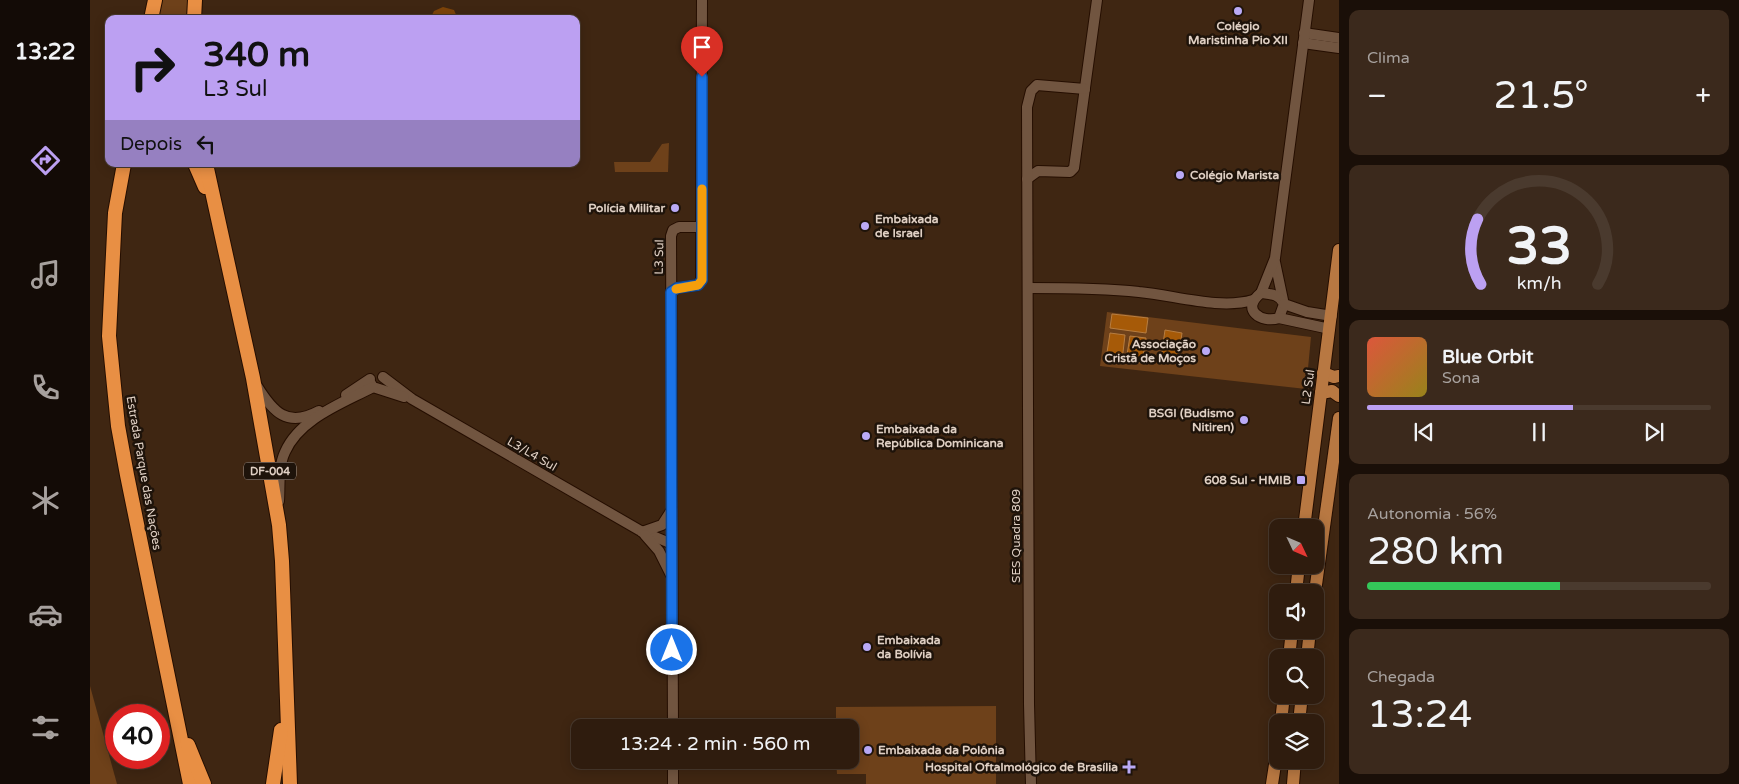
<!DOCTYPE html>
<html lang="pt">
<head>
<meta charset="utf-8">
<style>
	:root { --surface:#2f1c0e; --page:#3b291c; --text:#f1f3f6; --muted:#a7a19e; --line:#4a3a2e; --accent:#bca0f2 }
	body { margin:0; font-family:"Varela Round",sans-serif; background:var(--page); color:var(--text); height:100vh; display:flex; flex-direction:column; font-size:19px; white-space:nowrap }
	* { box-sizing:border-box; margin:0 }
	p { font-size:16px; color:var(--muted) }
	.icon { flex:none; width:28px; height:28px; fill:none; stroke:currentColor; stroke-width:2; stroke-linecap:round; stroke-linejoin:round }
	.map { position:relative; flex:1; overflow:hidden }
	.panel { display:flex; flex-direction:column; gap:10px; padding:10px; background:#1a0f08; width:400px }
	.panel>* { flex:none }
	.top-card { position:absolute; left:15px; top:15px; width:475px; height:152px; border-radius:10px; box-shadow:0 2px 12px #0003,0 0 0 1px var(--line); background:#bca0f2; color:#111; overflow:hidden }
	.needle { width:32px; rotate:134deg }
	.fabs { position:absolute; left:1179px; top:519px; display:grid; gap:10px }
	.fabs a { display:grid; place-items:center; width:55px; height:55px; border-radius:10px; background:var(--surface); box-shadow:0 2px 12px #0003,0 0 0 1px var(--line); font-size:25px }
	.speed { position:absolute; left:15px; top:704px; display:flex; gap:10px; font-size:25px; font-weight:700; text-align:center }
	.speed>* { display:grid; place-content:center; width:65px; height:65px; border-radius:50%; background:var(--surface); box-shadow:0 2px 12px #0003,0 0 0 1px var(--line); line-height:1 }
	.speed .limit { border:8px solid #d22; background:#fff; color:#111 }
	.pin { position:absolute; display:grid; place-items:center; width:42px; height:42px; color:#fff; margin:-51px -21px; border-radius:50% 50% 50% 0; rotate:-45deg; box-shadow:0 0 5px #0007 }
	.pin .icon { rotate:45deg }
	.me { position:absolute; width:55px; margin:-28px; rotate:0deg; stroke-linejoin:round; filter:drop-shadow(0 0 4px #0008) }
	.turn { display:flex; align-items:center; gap:18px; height:105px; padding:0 15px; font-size:22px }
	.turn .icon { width:65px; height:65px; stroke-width:2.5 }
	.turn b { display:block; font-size:35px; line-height:42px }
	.then { display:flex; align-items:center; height:48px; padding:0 15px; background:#0003; gap:10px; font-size:19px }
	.big { font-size:38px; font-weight:600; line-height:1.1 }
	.panel .card { flex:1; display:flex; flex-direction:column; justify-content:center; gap:8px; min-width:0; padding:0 18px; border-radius:10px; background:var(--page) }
	.panel .dial { align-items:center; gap:0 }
	.dial svg { height:130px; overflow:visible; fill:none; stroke:var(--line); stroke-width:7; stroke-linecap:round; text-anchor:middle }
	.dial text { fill:var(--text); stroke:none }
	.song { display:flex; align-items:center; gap:15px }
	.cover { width:60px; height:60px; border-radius:8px; background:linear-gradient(135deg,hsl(10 70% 55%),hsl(50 70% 35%)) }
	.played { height:5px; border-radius:2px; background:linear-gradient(90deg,var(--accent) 60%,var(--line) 60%) }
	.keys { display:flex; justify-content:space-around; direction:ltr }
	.heat { display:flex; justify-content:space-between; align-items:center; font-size:28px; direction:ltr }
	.charge { height:8px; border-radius:4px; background:linear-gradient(90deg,#34c759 56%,var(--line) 0) }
	.trip { position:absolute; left:481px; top:719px; width:288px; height:50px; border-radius:10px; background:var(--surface); box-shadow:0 2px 12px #0003,0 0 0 1px var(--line); font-weight:600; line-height:50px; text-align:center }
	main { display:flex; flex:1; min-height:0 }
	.dock { display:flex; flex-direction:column; width:90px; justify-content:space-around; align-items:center; background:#130b06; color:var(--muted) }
	.dock .icon { width:35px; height:35px }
	.dock .current { color:var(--accent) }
	.dock b { font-size:22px; color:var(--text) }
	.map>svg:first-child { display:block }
	.green { fill:#6e411a }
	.forest { fill:#7d440a }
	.water { fill:#a65a08; stroke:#b77d40 }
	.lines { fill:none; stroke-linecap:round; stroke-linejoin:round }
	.minor-casing { stroke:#250e00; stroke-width:12 }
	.major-casing { stroke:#250e00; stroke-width:14 }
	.highway-casing { stroke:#250e00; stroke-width:16 }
	.minor { stroke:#715540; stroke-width:10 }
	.major { stroke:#b87842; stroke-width:12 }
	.highway { stroke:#e88f44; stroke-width:14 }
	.route-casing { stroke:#114b97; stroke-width:12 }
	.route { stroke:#1a73e8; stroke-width:9 }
	.slow { stroke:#f59e0b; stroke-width:9 }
	.poi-dot { fill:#baaaf6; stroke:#1e130a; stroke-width:2 }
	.labels { text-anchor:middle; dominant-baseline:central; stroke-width:5; stroke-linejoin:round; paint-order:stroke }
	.shield { fill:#1e130a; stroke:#a6978c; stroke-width:1 }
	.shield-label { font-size:11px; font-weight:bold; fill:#e0d0c4 }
	.poi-label { font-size:12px; font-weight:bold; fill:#e0d0c4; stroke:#1e130a; text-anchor:start }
	.street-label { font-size:12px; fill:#e0d0c4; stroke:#1e130a }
</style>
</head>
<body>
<main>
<nav class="dock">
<b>13:22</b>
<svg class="icon current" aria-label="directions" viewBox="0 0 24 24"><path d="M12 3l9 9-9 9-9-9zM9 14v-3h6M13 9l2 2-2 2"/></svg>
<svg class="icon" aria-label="music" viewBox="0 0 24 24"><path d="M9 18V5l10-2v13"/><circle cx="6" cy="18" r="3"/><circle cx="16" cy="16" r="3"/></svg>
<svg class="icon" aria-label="phone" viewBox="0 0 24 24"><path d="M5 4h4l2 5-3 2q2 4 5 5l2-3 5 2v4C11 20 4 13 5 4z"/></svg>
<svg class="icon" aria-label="climate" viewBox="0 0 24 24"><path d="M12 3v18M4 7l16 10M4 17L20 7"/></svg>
<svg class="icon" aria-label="car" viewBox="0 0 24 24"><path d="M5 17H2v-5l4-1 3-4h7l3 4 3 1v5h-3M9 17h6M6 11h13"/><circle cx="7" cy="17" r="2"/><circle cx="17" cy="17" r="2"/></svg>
<svg class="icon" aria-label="filters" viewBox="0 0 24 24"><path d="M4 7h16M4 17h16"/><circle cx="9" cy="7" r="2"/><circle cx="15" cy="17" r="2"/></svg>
</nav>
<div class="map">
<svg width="1249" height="784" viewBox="0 0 1249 784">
	<rect width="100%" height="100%" fill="#3f2612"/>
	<!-- green -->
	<g class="green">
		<polygon points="72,0 100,0 99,19 68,19"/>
		<polygon points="579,143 578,172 525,172 524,162 560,162 572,144"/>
		<polygon points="1017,312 1221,337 1216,389 1010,366"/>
		<polygon points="0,686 27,784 0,784"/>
		<polygon points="906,706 906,784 776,784 776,774 747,774 746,760 760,760 760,728 746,727 746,707"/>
	</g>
	<!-- forest -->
	<polygon class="forest" points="353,7 364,10 368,19 340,19 344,11"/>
	<!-- water -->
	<g class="water">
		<polygon points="1022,314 1058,318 1056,333 1020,328"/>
		<polygon points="1075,330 1092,333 1088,360 1071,358"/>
		<polygon points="1020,333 1035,335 1032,361 1016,359"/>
		<polygon points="1040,336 1056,338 1052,363 1036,361"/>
	</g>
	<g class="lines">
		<!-- minor casing -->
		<g class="minor-casing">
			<g id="minor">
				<polyline points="1214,33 1249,38"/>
				<polyline points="1213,43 1249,48"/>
				<polyline points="937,179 948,171 980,172 984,168 1007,0"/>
				<polyline points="1185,262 1193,300"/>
				<path d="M938,288C975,288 1012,288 1049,292C1084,295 1130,310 1163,300"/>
				<polyline points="581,292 587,288 608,285 611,280 612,0"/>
				<polyline points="1171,293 1185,258 1219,0"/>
				<path d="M1171,293C1180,294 1190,294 1194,304L1189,318C1171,324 1150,309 1171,293Z"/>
				<polyline points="1194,304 1217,312 1242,316"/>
				<polyline points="1189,318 1240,329"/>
				<polyline points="293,377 322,399 549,530 582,544"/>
				<polyline points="280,382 283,387 314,397"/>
				<path d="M167,386C183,412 197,428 229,411"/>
				<polyline points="256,395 280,379"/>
				<path d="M189,501C190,485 188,467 195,452C210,418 253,403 283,387"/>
				<polyline points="552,532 572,525 581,511"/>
				<polyline points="555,535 569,551 581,575"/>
				<polyline points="583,728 581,236 583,230 589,227 612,227"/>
				<polyline points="583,760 583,784"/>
				<polyline points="941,784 939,704 937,107 941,91 947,85 995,89"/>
			</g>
		</g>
		<!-- major casing -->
		<g class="major-casing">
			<g id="major">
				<polyline points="1233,373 1244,377 1249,376"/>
				<polyline points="1231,393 1242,391 1249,396"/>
				<polyline points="1214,528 1249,250"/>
				<polyline points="1206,592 1209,565"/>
				<polyline points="1225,592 1249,418"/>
				<polyline points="1199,658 1202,630"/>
				<polyline points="1217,658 1220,630"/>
				<polyline points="1191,722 1194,695"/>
				<polyline points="1209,722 1212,695"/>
				<polyline points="1182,784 1188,745"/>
				<polyline points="1203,784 1205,760"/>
			</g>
		</g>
		<!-- highway casing -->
		<g class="highway-casing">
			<g id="highway">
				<polyline points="61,19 65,0"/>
				<polyline points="104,19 105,0"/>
				<polyline points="34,164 25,213 19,336 28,426 37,475 100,784"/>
				<polyline points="105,164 115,187"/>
				<polyline points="116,164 163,378 189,525 192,561 200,784"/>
				<polyline points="98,745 114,784"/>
				<polyline points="183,784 191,730"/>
			</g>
		</g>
		<!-- minor -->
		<use href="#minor" class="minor"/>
		<!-- major -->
		<use href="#major" class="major"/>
		<!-- highway -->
		<use href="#highway" class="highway"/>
	</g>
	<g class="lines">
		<!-- route casing -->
		<g class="route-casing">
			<polyline id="route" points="582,650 581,292 587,288 608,285 612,280 612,77"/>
		</g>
		<!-- route -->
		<use href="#route" class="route"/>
		<!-- slow -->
		<polyline class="slow" points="586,289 608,285 612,280 612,189"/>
	</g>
	<!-- markers -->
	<g class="poi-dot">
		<circle cx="1148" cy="11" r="5"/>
		<circle cx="1090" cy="175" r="5"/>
		<circle cx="585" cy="208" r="5"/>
		<circle cx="775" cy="226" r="5"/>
		<circle cx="1116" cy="351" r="5"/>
		<circle cx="1154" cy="420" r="5"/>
		<circle cx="776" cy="436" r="5"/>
		<rect x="1206" y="475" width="10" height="10" rx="2.5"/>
		<circle cx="777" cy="647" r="5"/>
		<circle cx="778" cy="750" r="5"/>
		<path d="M1036.5 759.5h5v5h5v5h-5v5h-5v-5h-5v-5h5z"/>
	</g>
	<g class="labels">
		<!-- shield labels -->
		<rect class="shield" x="154" y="462.5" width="52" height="17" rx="4"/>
		<g class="shield-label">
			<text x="180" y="471">DF-004</text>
		</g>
		<!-- poi labels -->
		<g class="poi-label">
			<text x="1148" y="26" text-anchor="middle">Colégio<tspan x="1148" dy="14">Maristinha Pio XII</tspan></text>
			<text x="1100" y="175">Colégio Marista</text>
			<text x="575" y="208" text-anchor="end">Polícia Militar</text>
			<text x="785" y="219">Embaixada<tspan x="785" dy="14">de Israel</tspan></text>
			<text x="1106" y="344" text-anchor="end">Associação<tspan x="1106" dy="14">Cristã de Moços</tspan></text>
			<text x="1144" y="413" text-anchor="end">BSGI (Budismo<tspan x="1144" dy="14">Nitiren)</tspan></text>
			<text x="786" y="429">Embaixada da<tspan x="786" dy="14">República Dominicana</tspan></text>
			<text x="1201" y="480" text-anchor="end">608 Sul - HMIB</text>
			<text x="787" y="640">Embaixada<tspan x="787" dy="14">da Bolívia</tspan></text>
			<text x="788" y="750">Embaixada da Polônia</text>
			<text x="1028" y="767" text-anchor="end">Hospital Oftalmológico de Brasília</text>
		</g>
		<!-- street labels -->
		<g class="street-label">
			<text transform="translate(569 257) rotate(-89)">L3 Sul</text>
			<text transform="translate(1218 387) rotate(-82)">L2 Sul</text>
			<text transform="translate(442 454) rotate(30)">L3/L4 Sul</text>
			<text transform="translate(54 473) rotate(80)">Estrada Parque das Nações</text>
			<text transform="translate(926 536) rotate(-90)">SES Quadra 809</text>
		</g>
	</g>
</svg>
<div class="fabs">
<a><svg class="needle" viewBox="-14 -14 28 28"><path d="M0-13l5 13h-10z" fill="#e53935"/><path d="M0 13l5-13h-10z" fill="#a7a19e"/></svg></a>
<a><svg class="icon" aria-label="sound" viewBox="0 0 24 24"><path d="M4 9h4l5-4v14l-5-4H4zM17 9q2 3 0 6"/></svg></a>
<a><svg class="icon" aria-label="search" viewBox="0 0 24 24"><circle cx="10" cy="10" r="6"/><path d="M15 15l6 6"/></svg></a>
<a><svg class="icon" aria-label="layers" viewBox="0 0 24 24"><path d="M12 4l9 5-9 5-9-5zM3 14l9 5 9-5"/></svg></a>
</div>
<div class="speed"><div class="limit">40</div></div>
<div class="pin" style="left:612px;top:77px;background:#d93025"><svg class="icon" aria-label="arrive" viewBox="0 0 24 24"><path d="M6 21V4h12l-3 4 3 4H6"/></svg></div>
<svg class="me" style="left:582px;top:650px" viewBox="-20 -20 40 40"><circle r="17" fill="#1a73e8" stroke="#fff" stroke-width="3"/><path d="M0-11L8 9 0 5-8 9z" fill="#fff"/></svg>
<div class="trip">13:24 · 2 min · 560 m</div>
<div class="top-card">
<div class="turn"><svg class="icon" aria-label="right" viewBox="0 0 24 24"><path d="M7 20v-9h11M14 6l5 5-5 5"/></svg><div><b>340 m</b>L3 Sul</div></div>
<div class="then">Depois<svg class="icon" aria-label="left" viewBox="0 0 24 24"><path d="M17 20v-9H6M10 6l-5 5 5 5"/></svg></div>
</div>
</div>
<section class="panel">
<div class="card"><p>Clima</p>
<div class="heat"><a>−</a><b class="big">21.5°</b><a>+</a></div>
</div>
<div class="card dial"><svg viewBox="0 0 100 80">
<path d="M14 69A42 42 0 1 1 86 69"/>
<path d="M14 69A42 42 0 0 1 12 29" stroke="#bca0f2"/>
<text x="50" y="56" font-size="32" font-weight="700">33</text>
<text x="50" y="72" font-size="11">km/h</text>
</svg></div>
<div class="card">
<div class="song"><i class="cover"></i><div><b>Blue Orbit</b><p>Sona</p></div></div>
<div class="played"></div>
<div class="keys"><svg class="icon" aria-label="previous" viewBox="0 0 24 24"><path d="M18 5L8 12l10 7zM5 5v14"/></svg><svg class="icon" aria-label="pause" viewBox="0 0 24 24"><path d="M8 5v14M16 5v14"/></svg><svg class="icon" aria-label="next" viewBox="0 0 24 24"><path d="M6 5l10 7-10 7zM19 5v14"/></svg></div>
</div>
<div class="card"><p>Autonomia · 56%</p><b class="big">280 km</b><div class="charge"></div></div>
<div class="card"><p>Chegada</p><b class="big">13:24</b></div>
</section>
</main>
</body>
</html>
